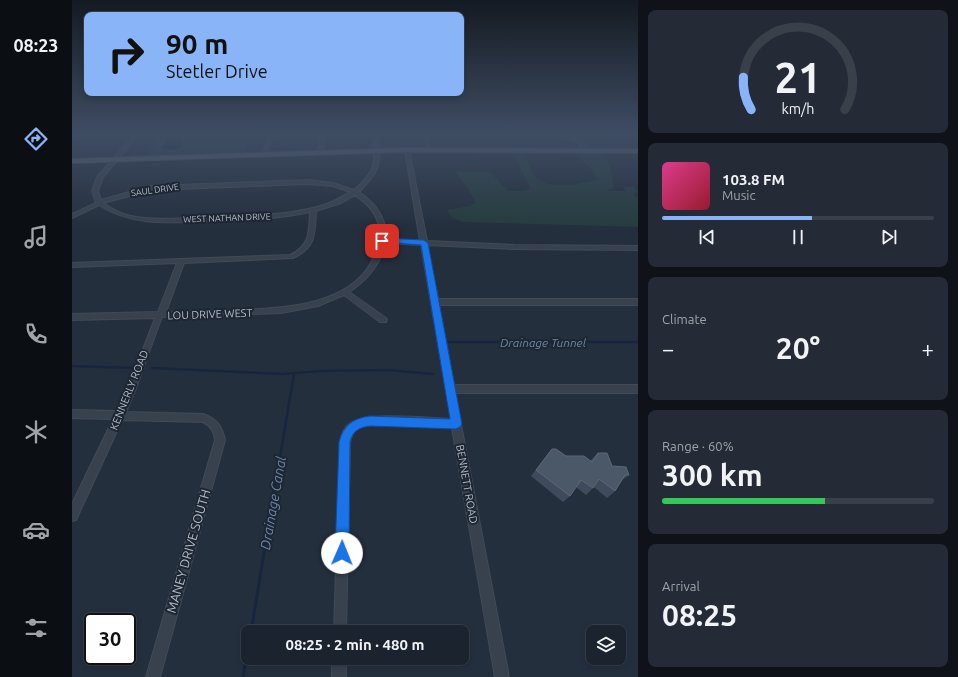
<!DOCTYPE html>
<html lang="en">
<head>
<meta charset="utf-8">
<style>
	:root { --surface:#1b232e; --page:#242b36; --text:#f1f3f6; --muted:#a0a4aa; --line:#39404a; --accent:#8ab4f8 }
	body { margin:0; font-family:Ubuntu,sans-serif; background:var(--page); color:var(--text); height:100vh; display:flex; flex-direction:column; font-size:15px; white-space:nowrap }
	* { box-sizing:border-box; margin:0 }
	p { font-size:13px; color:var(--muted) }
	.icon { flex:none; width:22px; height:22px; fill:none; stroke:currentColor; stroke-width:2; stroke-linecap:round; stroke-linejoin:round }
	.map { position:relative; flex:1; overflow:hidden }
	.details { display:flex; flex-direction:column; gap:10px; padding:10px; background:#0f1319; width:320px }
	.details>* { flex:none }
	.top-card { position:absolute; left:12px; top:12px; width:380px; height:84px; border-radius:8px; box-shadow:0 2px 6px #0003,0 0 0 1px var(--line); background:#8ab4f8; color:#111; overflow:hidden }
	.tools { position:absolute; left:514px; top:625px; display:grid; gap:8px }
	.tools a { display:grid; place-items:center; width:40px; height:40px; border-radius:8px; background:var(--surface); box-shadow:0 2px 6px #0003,0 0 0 1px var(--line); font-size:20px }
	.speed { position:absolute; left:12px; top:613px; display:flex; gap:8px; font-size:20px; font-weight:700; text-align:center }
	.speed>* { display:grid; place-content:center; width:52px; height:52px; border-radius:50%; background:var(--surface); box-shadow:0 2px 6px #0003,0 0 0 1px var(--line); line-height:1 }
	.speed .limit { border:2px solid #111; border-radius:6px; background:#fff; color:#111 }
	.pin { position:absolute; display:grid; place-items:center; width:34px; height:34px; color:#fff; margin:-17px; border-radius:8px; box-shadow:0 2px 6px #0006 }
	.me { position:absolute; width:44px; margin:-22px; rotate:1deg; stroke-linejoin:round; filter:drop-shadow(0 0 3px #0008) }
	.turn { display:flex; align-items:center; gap:14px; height:84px; padding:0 16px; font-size:18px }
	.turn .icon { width:52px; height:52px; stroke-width:2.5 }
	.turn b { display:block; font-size:28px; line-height:34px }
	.big { font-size:30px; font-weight:700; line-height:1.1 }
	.details .card { flex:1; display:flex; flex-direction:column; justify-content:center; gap:6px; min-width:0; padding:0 14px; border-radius:8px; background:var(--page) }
	.details .dial { align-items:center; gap:0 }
	.dial svg { height:104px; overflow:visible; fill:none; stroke:var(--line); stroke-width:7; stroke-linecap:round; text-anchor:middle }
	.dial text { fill:var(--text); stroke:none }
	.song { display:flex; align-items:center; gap:12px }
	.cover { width:48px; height:48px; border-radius:6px; background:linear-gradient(135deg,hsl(330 70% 55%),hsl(350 70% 35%)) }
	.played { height:4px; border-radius:2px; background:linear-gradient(90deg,var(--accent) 55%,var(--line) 55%) }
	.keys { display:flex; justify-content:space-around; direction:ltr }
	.heat { display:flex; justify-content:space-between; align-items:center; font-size:22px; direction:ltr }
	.charge { height:6px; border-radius:3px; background:linear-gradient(90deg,#34c759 60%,var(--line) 0) }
	.trip { position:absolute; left:169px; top:625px; width:228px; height:40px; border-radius:8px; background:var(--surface); box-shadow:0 2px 6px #0003,0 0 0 1px var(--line); font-weight:700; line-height:40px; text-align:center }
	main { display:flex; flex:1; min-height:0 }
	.dock { display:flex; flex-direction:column; width:72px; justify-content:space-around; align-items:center; background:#0b0e12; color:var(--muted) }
	.dock .icon { width:28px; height:28px }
	.dock .active { color:var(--accent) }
	.dock b { font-size:18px; color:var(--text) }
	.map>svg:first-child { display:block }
	.green { fill:#263c3f }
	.water { fill:#17263c }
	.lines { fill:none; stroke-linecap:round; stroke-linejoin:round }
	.stream-far1 { stroke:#17263c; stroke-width:2.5 }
	.stream { stroke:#17263c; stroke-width:3 }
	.minor-casing { stroke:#414a57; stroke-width:2 }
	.major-casing { stroke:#414a57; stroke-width:2 }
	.minor { fill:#38414e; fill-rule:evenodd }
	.major { fill:#56606e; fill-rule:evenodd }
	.wall { fill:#3f4b5c }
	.building { fill:#4b5868; stroke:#5c6777 }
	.route { fill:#1a73e8; stroke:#114b97 }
	.labels { text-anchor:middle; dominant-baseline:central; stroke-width:4; stroke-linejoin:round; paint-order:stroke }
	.far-street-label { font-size:9px; fill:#b4bcc9; stroke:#1d2633 }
	.street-label { font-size:11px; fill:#b4bcc9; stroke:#1d2633 }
	.water-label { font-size:12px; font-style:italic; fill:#6d86a8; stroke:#1d2633 }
	.near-street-label { font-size:13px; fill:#b4bcc9; stroke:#1d2633 }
	.near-water-label { font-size:14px; font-style:italic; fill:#6d86a8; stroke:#1d2633 }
</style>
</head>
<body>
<main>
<nav class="dock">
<b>08:23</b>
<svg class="icon active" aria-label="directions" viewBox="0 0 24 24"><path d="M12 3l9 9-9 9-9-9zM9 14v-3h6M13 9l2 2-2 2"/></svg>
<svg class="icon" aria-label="music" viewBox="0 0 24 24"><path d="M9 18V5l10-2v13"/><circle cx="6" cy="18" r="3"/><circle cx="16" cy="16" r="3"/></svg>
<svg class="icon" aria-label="phone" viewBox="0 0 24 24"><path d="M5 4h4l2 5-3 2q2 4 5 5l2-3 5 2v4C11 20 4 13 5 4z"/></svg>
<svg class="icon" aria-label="climate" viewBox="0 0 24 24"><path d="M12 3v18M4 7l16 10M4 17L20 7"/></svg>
<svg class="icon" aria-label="car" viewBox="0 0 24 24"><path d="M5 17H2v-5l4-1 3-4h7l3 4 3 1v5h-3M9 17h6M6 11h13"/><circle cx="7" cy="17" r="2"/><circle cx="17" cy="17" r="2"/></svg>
<svg class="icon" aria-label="filters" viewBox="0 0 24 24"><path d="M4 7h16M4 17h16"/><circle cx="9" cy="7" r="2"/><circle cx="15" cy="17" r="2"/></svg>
</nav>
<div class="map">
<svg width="566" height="677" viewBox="0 0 566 677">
	<rect width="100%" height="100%" fill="#242f3e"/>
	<!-- green -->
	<g class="green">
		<polygon points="92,133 180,133 171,154 71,158"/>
		<path d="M505,152H529C537,163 542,174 541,188L534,191H554L551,187H562L566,192L561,193L564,197H566V227L392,222L380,218L375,210L398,206L404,202L395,187L382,171L418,172L436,191H449L459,189L441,154H454C457,162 459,174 466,179C476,189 511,184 524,180L523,173L512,162Z"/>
	</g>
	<!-- water -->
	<polygon class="water" points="105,136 112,138 108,148 102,150 90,148 96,138"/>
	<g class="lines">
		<!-- stream-far1 -->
		<g class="stream-far1">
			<polyline points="377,342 566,342"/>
			<polyline points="0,366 61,368"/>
			<polyline points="80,368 210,374 249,371 316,370 361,374"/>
			<polyline points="204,481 222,374"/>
		</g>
		<!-- stream -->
		<g class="stream">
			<polyline points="179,632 204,480"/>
			<polyline points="171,677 176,647"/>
		</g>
		<!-- minor casing -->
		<g class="minor-casing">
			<g id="minor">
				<polygon points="7,133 12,133 0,140 0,137"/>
				<path d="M64,133H68L31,177L26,191L29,200L79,186L236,180L261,183L282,190C306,169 303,163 301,133H305C310,163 309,170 287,192C303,203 316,218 313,239L348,241L333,150L335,149L337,150L355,241L442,245L566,246V250L442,249L355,245L366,299H566V305H367L382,385H566V393H383L437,677H423L380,428C363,427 297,421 284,429C280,433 279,438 278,443L274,632H262L268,443C269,436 271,428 277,424C293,411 357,418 379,419L349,245L313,243C309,264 295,280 277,292L314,318L315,320L314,322H308L272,295L246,306L209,313L90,317L88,322L64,388L54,412L131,414C145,419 150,426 153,440L88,677H74L143,440C142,431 139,426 131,422L50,420L4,520L0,521V504L41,419L0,418V410L44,411L56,388L83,318L0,320V314L86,312L105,263L0,267V263L218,255C238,246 237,232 238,212C207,219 175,220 143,221C104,222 62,228 27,205L0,218V214L24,203L20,191L25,177ZM236,184L261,186L278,192C268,198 257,204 245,207C210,216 172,216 136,217C110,218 84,221 59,216C49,214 40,209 31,203L79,190ZM283,195C300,207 311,220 306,243C294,307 209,309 158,310C136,311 115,311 94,312L112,263L221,258C244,248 243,233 244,211L269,203Z"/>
				<polygon points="198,133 202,133 194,154 190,155 190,154"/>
				<polygon points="249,133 253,133 251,152 249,153 247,152"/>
				<polygon points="351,133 355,133 359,151 355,150"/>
				<polygon points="480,133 486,133 509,140 518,151 514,152 505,142"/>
				<rect x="260" y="658" width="14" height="19"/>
			</g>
		</g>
		<!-- major casing -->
		<g class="major-casing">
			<polygon id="major" points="330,148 566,149 566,153 330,152 0,163 0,159"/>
		</g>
		<!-- minor -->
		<use href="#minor" class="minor"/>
		<!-- major -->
		<use href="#major" class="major"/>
	</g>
	<!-- wall -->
	<polygon class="wall" points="480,449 494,456 518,461 526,453 540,466 557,475 549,481 543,491 535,498 522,487 514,495 504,487 498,496 491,502 459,476"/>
	<!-- building -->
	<polygon class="building" points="480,449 484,449 494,456 512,456 520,462 526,453 535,453 540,466 554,467 557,475 553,475 543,491 527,479 521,488 509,480 498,496 464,470"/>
	<!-- sky -->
	<linearGradient id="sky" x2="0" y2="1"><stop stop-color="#141a22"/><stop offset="0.59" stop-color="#3f4d63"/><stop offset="1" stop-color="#3f4d63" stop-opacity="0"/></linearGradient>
	<rect width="566" height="227" fill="url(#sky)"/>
	<!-- route -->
	<path class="route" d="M310,238L352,240L356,243L390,424L388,427L384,429L298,426C287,427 280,432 278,442L277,553L275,558L270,560L265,558L263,553L267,442C271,426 281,418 298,416L378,419L349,245L308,242L307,241Z"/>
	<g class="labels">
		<!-- far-street labels -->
		<g class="far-street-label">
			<text transform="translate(83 190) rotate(-8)">SAUL DRIVE</text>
			<text transform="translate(155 218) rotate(-2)">WEST NATHAN DRIVE</text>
		</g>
		<!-- street labels -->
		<g class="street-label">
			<text transform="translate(138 314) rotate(-2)">LOU DRIVE WEST</text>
			<text transform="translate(57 390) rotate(-68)">KENNERLY ROAD</text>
			<text transform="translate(395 484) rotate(80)">BENNETT ROAD</text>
		</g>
		<!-- water labels -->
		<g class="water-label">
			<text x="471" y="342">Drainage Tunnel</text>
		</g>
		<!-- near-street labels -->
		<g class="near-street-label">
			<text transform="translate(116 551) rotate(-74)">MANEY DRIVE SOUTH</text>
		</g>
		<!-- near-water labels -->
		<g class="near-water-label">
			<text transform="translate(201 503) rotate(-80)">Drainage Canal</text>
		</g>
	</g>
</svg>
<div class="tools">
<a><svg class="icon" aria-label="layers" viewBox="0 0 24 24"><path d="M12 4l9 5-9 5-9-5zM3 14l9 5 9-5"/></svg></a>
</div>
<div class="speed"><div class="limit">30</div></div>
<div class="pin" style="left:310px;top:241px;background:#d93025"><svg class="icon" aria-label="arrive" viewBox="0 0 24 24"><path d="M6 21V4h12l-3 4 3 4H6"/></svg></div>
<svg class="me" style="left:270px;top:553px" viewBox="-20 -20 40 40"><circle r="19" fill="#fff"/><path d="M0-13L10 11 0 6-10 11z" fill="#1a73e8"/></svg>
<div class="trip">08:25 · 2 min · 480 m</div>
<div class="top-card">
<div class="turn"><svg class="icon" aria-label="right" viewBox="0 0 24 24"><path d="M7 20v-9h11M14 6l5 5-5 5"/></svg><div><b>90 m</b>Stetler Drive</div></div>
</div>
</div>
<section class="details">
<div class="card dial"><svg viewBox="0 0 100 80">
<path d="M14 69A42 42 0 1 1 86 69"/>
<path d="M14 69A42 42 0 0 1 8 44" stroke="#8ab4f8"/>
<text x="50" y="56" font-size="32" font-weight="700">21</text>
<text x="50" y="72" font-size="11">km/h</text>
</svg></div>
<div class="card">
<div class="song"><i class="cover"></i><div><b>103.8 FM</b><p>Music</p></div></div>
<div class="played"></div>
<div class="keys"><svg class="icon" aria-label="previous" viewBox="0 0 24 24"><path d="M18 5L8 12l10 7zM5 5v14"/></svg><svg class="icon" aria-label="pause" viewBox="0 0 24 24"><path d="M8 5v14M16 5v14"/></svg><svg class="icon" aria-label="next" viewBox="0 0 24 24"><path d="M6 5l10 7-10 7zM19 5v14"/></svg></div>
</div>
<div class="card"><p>Climate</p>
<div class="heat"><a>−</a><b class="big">20°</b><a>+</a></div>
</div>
<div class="card"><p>Range · 60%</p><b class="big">300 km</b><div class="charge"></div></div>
<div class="card"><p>Arrival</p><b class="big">08:25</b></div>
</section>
</main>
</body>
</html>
